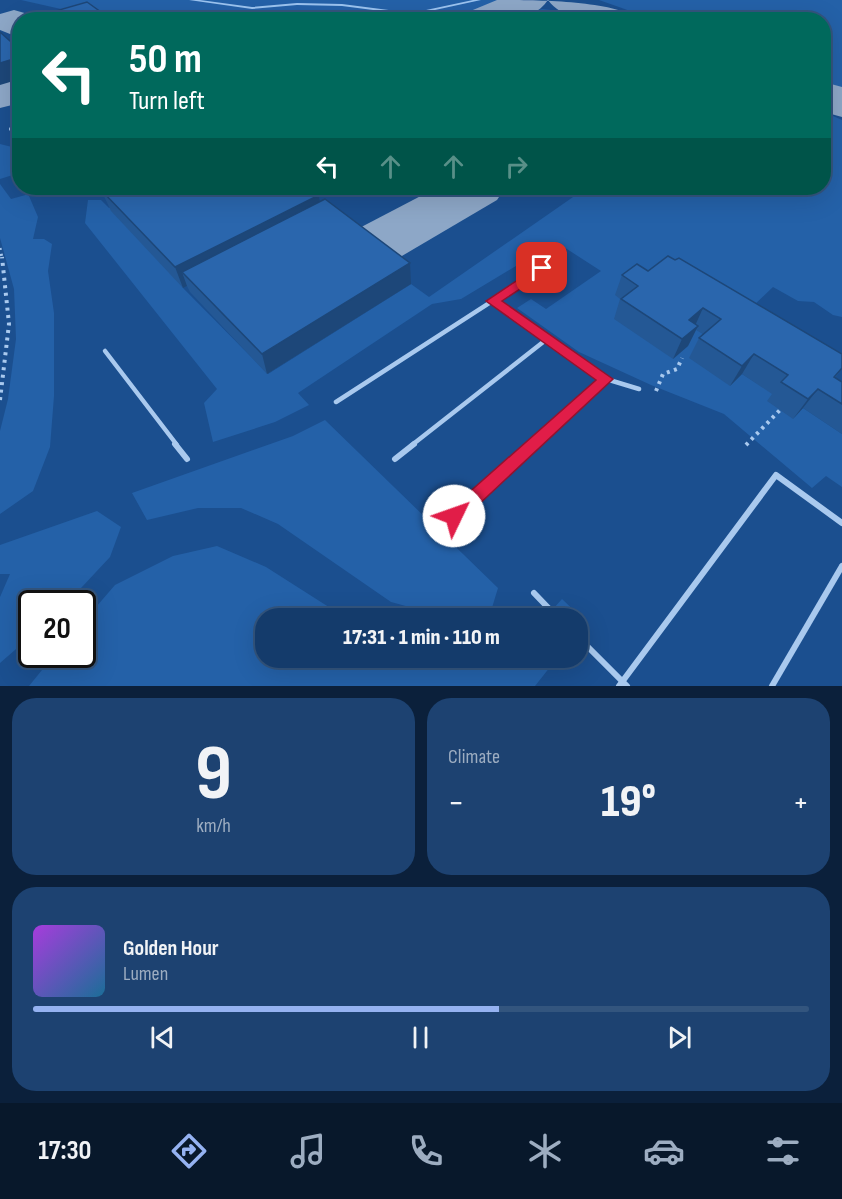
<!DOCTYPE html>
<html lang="en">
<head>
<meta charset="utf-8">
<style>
	:root { --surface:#143b6b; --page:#1d4271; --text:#f1f3f6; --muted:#9dadc1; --line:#33557e; --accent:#95b2f1 }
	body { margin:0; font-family:"Sofia Sans Condensed",sans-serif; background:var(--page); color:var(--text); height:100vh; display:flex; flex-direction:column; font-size:22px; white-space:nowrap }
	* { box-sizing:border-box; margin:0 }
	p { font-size:20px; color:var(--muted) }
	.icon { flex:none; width:33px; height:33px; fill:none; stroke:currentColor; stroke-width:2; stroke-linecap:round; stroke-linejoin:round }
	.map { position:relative; height:686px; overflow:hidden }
	.drawer { display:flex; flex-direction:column; gap:12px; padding:12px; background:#0b203b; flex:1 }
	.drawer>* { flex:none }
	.banner { position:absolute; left:12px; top:12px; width:819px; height:183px; border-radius:24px; box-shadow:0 6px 24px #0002,0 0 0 2px var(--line); background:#00695c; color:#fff; overflow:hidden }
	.speed { position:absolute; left:18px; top:590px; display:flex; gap:12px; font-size:30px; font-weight:700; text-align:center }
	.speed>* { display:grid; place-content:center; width:78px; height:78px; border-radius:50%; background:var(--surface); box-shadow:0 6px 24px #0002,0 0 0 2px var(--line); line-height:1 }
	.speed .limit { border:3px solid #111; border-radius:9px; background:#fff; color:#111 }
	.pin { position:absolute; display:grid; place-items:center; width:51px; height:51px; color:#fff; margin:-26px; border-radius:12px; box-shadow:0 3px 9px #0006 }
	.me { position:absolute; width:66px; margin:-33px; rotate:48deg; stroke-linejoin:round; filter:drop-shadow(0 0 4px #0008) }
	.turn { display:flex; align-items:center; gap:21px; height:126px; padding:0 18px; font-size:27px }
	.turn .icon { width:78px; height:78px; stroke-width:2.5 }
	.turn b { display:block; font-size:42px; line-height:51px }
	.lanes { display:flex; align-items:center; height:57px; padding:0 18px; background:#0003; justify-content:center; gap:30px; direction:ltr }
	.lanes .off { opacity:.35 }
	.big { font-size:45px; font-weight:800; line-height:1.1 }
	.drawer .card { flex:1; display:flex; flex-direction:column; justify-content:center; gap:9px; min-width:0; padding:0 21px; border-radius:24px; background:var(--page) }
	.drawer .dial { align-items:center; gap:0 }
	.dial b { font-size:78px; line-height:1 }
	.song { display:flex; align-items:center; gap:18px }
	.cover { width:72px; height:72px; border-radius:9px; background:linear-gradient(135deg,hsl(280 70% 55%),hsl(200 70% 35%)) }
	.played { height:6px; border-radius:3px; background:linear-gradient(90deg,var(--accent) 60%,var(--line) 60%) }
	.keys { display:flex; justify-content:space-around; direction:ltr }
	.heat { display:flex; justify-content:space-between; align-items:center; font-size:33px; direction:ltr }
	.drawer .tiles { flex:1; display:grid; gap:12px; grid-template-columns:1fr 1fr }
	.card:last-child { grid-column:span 2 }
	.trip { position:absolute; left:255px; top:608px; width:333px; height:60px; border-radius:24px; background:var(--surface); box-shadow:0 6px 24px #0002,0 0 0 2px var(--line); font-weight:800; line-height:60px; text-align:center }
	.menu { display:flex; height:96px; justify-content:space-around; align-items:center; background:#08182b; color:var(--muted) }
	.menu .icon { width:42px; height:42px }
	.menu .current { color:var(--accent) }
	.menu b { font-size:27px; color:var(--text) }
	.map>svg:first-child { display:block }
	.green { fill:#2461a8 }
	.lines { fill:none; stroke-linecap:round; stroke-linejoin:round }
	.stream { fill:#9cc4f0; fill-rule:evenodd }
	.taxiway { fill:#8da7c7; fill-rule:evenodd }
	.path-far1 { stroke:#a9c9ee; stroke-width:3; stroke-dasharray:2 4; stroke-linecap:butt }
	.path { stroke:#a9c9ee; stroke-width:4; stroke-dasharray:3 4.5; stroke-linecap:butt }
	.lane-far2 { stroke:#a9c9ee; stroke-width:4 }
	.lane-far1 { stroke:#a9c9ee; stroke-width:4.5 }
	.lane { stroke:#a9c9ee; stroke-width:6 }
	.wall { fill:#245895 }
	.shaded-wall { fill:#1d4779 }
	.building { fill:#2a66ad; stroke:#1d4779; stroke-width:1.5 }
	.route { fill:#e11d48; stroke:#92132f; stroke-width:1.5 }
</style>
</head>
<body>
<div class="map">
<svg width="842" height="686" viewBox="0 0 842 686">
	<rect width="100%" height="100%" fill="#1b4f8f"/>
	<!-- green -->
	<g class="green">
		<polygon points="21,0 502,0 455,20 173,19 92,16"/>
		<polygon points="599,0 842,0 842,88 824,81 824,20 653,19"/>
		<polygon points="542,9 560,11 584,19 506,19"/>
		<polygon points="824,112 842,120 842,317 833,315 814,302 798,301 773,287 751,308 694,328 711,339 742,374 774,394 793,418 803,408 842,434 842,487 826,476 812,488 724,414 651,385 579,352 517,308 531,299 546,309 601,271 556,242 461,299 432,304 298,393 309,405 275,422 213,442 204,403 217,389 85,223 88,200 101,200 109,208 156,188 183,288 268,374 411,284 429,297 586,188 824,188"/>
		<polygon points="0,144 20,149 19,173 0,179"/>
		<polygon points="0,184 11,199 51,188 29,196 38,217 33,239 44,239 52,244 48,271 54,313 54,396 50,447 33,491 0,514 0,431 8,399 16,339 14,289 0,238"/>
		<polygon points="325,420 498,588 491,611 474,618 450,618 391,602 278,524 241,508 198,508 147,520 132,493 293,436"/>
		<polygon points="97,511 121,527 110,557 67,603 32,603 31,636 0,663 0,597 10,574 0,574 0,545"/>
		<polygon points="217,546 266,567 346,618 266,618 266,657 412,657 452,667 478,657 558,657 535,686 29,686 55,654 82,654 83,622 115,585 173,556"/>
		<polygon points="562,599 586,622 578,633 578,618 545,618"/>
	</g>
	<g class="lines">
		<!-- stream -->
		<polygon class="stream" points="189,0 200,0 252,7 297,3 342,4 412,13 473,0 481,0 412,15 342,6 297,5 252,9"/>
		<!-- taxiway -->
		<g class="taxiway">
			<path d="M497,0C531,0 618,0 638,20C610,20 567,26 548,0C531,26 490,20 463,20L468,12Z"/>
			<polygon points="14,10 28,14 35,20 20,20 20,38 0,30 0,14"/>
			<polygon points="20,74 20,103 0,108 0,79"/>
			<polygon points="824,82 842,87 842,117 824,112"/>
			<polygon points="436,188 505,188 497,200 390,263 368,269 346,263 337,249 346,235"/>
		</g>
		<!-- path-far1 -->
		<polyline class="path-far1" points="0,248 2,258"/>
		<!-- path -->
		<g class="path">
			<polyline points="656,391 663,374 677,369 682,358"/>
			<polyline points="0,400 9,324 2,257"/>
			<polyline points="746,445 780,410"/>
		</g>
		<!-- lane-far2 -->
		<polyline class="lane-far2" points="11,129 20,127"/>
		<!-- lane-far1 -->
		<g class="lane-far1">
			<polyline points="492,301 606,379 639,389"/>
			<polyline points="105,351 177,445"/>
			<polyline points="336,402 559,258"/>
			<polyline points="412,445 547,339"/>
			<polyline points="533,445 606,379"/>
		</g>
		<!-- lane -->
		<g class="lane">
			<polyline points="175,444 187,459"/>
			<polyline points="395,459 414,444"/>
			<polyline points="454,516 534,444"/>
			<polyline points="534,593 558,618"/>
			<polyline points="578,637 627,686"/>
			<polyline points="619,686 776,475 842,523"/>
			<polyline points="772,686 842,566"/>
		</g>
	</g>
	<!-- wall -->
	<g class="wall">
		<polygon points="108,188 316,188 317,194 319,195 320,201 411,284 267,374 190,292 187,286 183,288 111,211 101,190"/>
		<polygon points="648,271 842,369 835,378 842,382 842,434 803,408 793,419 767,401 772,394 742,374 730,386 689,358 699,338 703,334 696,330 688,346 673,359 614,319 620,299 615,295 622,275"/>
	</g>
	<!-- shaded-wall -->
	<g class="shaded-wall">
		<polygon points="20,57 20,79 0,85 0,63"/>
		<polygon points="306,188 316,188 318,196 319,195 322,216 182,272 187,286 183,288 175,267"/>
		<polygon points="410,263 411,284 267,374 262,354"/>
		<polygon points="703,308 694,328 689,320"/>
		<polygon points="698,326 688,346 673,359 682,339"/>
		<polygon points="754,354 742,374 730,386 742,366"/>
		<polygon points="818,389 803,408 793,419 808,399"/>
	</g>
	<!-- building -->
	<g class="building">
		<polygon points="87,2 112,20 52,20 45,14"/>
		<polygon points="0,32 20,50 20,57 0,63"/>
		<polygon points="108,188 309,188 319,195 175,267 101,190"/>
		<polygon points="325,199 410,263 262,354 182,272"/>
		<polygon points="668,256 675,260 679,258 842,354 842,368 834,377 842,382 842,404 818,389 808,399 781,382 788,375 754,354 742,366 699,338 721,319 703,308 689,320 698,326 682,339 621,299 638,286 622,275 637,264 648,271"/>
	</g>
	<!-- route -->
	<polygon class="route" points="542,264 547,266 547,271 502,301 613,379 460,522 454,524 448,522 446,516 448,511 596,380 486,301"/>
</svg>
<div class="speed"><div class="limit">20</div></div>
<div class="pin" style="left:542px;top:268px;background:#d93025"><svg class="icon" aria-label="arrive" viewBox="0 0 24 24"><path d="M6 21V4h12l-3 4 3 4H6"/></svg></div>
<svg class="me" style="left:454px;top:516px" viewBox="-20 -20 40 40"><circle r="19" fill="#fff"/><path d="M0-13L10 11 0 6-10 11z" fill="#e11d48"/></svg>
<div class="trip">17:31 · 1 min · 110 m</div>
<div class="banner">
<div class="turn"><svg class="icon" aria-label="left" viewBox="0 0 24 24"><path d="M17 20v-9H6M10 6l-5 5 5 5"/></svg><div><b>50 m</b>Turn left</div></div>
<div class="lanes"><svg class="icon" aria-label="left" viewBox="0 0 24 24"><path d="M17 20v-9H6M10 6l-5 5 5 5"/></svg><svg class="icon off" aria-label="ahead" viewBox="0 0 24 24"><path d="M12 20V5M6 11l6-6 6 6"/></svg><svg class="icon off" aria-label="ahead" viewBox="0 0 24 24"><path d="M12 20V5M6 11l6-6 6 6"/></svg><svg class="icon off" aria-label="right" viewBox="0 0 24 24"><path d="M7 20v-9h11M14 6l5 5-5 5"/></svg></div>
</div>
</div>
<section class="drawer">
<div class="tiles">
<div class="card dial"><b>9</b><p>km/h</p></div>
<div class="card"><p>Climate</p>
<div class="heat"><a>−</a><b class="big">19°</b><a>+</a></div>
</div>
<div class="card">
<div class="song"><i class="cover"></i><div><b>Golden Hour</b><p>Lumen</p></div></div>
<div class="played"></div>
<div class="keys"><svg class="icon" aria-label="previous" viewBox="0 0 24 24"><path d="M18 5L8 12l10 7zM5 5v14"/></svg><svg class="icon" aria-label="pause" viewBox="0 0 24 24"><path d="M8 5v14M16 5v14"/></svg><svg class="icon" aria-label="next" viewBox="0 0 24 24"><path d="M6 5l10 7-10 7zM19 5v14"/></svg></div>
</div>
</div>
</section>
<nav class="menu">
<b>17:30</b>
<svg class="icon current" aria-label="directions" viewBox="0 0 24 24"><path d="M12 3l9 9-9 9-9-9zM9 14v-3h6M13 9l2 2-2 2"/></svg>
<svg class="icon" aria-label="music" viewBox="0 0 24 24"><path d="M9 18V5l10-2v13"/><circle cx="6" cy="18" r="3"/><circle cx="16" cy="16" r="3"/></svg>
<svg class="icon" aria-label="phone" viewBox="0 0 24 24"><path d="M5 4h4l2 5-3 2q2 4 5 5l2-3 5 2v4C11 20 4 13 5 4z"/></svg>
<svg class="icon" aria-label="climate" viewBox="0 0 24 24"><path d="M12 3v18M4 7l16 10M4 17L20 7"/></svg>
<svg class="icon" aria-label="car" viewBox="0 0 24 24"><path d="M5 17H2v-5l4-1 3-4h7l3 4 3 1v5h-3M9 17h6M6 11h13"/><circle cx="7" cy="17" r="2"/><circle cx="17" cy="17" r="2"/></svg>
<svg class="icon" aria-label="filters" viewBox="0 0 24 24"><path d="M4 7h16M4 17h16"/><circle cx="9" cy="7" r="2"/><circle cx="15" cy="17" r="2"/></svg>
</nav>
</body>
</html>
